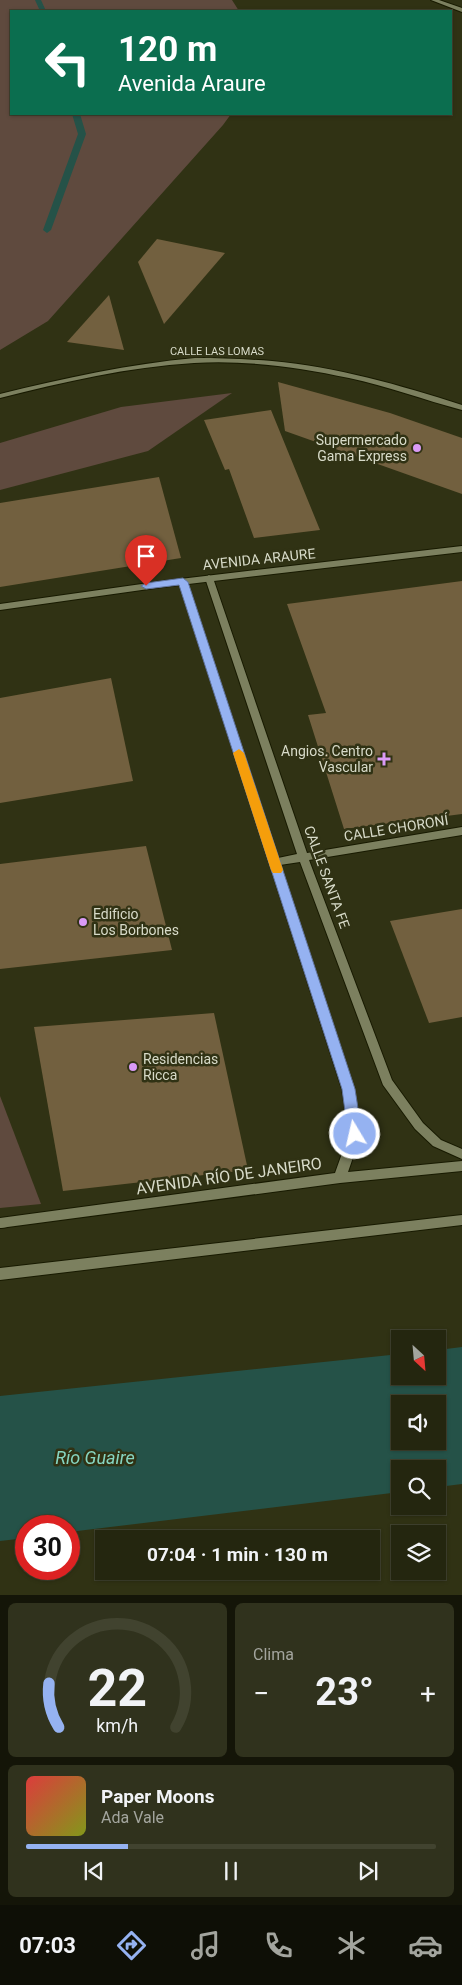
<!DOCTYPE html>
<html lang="es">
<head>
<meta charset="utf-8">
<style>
	:root { --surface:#24260f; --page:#30321d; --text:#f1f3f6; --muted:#a3a59e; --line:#41432f; --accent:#95b2f1 }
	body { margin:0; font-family:Roboto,sans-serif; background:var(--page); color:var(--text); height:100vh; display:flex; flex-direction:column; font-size:19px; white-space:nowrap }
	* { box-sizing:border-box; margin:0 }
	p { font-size:16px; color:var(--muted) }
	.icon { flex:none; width:28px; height:28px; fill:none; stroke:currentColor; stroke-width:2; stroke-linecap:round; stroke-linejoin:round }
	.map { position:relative; height:1595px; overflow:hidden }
	.side { display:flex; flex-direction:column; gap:8px; padding:8px; background:#141508; flex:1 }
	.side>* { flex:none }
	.top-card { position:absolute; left:10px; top:10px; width:442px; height:105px; border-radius:0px; box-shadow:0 1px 4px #0004,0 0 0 1px var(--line); background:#0b6e4f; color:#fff; overflow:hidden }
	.needle { width:32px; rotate:154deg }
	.tools { position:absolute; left:391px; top:1330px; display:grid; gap:10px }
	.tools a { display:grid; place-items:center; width:55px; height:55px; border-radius:0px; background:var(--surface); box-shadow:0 1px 4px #0004,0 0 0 1px var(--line); font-size:25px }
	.speed { position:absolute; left:15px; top:1515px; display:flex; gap:10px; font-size:25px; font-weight:700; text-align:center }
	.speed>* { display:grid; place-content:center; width:65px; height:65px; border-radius:50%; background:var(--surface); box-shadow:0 1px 4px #0004,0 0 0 1px var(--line); line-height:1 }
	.speed .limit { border:8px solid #d22; background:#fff; color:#111 }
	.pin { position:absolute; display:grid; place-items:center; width:42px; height:42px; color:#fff; margin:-51px -21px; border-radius:50% 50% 50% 0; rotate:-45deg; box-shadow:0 0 5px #0007 }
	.pin .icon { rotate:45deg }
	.me { position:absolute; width:55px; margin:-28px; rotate:351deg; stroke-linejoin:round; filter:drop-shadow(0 0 4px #0008) }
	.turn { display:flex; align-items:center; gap:18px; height:105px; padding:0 25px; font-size:22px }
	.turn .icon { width:65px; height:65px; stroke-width:2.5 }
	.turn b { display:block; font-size:35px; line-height:42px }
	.big { font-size:38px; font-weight:700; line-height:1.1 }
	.side .widget { flex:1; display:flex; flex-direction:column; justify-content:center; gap:8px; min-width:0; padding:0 18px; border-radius:8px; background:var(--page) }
	.side .dial { align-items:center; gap:0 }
	.dial svg { height:130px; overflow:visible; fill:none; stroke:var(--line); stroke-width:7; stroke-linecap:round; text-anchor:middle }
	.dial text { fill:var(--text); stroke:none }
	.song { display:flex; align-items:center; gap:15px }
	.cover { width:60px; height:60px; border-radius:8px; background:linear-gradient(135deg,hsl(0 70% 55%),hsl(70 70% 35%)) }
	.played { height:5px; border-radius:2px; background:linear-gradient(90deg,var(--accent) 25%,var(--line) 25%) }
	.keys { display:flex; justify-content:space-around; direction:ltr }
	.heat { display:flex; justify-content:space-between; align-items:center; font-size:28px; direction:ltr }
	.side .tiles { flex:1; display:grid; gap:8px; grid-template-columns:1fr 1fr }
	.widget:last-child { grid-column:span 2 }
	.trip { position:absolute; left:95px; top:1530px; width:285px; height:50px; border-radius:0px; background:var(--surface); box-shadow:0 1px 4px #0004,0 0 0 1px var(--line); font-weight:700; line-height:50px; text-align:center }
	.tab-bar { display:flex; height:80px; justify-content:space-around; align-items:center; background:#0e0f06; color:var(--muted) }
	.tab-bar .icon { width:35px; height:35px }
	.tab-bar .active { color:var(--accent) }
	.tab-bar b { font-size:22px; color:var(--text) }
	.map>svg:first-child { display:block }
	.green { fill:#5f4a3e }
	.water { fill:#255248; fill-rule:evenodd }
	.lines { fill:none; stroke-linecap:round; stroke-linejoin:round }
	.stream { fill:#255248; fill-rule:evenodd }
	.building { fill:#72603f }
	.minor-casing { stroke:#181a00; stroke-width:2 }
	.tertiary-casing { stroke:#181a00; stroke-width:2 }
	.minor { fill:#7c805f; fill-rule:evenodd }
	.tertiary { fill:#7c805f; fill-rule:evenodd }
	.route { fill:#95b2f1; stroke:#61749d }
	.slow { fill:#f59e0b }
	.poi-dot { fill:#da9af6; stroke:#303214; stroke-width:2 }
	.labels { text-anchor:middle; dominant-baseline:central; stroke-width:5; stroke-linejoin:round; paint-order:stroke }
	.far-street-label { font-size:11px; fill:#d8dbc9; stroke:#303214 }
	.poi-label { font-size:14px; fill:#d8dbc9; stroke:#303214; text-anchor:end }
	.street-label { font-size:14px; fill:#d8dbc9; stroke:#303214 }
	.near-street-label { font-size:16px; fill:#d8dbc9; stroke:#303214 }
	.near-water-label { font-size:18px; font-style:italic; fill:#86d5c1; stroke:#303214 }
</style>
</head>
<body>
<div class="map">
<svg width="462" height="1595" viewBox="0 0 462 1595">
	<rect width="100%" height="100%" fill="#303214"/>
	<!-- green -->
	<g class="green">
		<polygon points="0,0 232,0 239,11 11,11 11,114 231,114 223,125 48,321 0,350"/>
		<polygon points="232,393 148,451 0,490 0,443 121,407"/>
		<polygon points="0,1096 41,1204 0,1208"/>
	</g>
	<!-- water -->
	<path class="water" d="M462,1347V1484L438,1487V1469H400V1492L69,1532V1526H26V1538L0,1541V1396L400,1354V1376H438V1350ZM400,1404H438V1441H400Z"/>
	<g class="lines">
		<!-- stream -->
		<g class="stream">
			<polygon points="35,0 41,0 46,11 40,11"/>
			<polygon points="72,114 80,114 86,134 51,230 47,233 43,230 78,134"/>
		</g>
	</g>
	<!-- building -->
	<g class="building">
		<polygon points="157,239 225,253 164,324 138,262"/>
		<polygon points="109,295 124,350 67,342"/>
		<polygon points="278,382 390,413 462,438 462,494 285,431"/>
		<polygon points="271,410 320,530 254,538 229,469 225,470 204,420"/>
		<polygon points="159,477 181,558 0,587 0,503"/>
		<polygon points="462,581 462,814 344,829 308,715 326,713 287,604"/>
		<polygon points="111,678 133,781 0,803 0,698"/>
		<polygon points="146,846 172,950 0,969 0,864"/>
		<polygon points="462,909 462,1017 429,1023 390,921"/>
		<polygon points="214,1013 248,1170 63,1191 34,1027"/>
	</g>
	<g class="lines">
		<!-- minor casing -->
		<g class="minor-casing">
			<g id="minor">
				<polygon points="431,0 439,0 462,8 462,12"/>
				<path d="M195,358C221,358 246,359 272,361C337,367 400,385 462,405V410C424,400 387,386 349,378C298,367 246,360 194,363C128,367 64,382 0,398V394C65,378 129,364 195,358Z"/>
				<polygon points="209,575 213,578 307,853 462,827 462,835 309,860 392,1080 423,1123 441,1140 462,1149 462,1159 433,1146 415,1129 383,1085 300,862 280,865 354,1089 361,1134 348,1172 462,1161 462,1171 340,1183 0,1228 0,1218 335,1173 349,1134 342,1089 179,582 183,579 187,582 278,858 297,854 205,578"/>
			</g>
		</g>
		<!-- tertiary casing -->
		<g class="tertiary-casing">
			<g id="tertiary">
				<polygon points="462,546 462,552 163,587 0,610 0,604 163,581"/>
				<polygon points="462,1215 462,1225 0,1280 0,1268"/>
				<polygon points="0,1218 7,1219 9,1223 7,1227 0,1228"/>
			</g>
		</g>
		<!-- minor -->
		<use href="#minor" class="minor"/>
		<!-- tertiary -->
		<use href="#tertiary" class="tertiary"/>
	</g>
	<!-- route -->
	<polygon class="route" points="183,578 188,582 355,1089 362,1134 360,1138 355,1140 350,1138 348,1134 342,1089 179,585 146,589 141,586 146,583"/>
	<!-- slow -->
	<polygon class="slow" points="239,749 244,753 283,870 281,873 273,873 271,870 233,753"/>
	<!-- markers -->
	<g class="poi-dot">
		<circle cx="417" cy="448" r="5"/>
		<path d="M381.5 751.5h5v5h5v5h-5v5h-5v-5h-5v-5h5z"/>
		<circle cx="83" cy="922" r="5"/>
		<circle cx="133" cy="1067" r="5"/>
	</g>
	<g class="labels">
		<!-- far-street labels -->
		<g class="far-street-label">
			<text x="217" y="351">CALLE LAS LOMAS</text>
		</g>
		<!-- poi labels -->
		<g class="poi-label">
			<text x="407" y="440">Supermercado<tspan x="407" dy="16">Gama Express</tspan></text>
			<text x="373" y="751">Angios. Centro<tspan x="373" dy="16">Vascular</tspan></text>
			<text x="93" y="914" text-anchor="start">Edificio<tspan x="93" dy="16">Los Borbones</tspan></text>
			<text x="143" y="1059" text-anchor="start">Residencias<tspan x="143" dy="16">Ricca</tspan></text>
		</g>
		<!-- street labels -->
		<g class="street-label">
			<text transform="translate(259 559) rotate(-6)">AVENIDA ARAURE</text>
			<text transform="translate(396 828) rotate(-9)">CALLE CHORONÍ</text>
			<text transform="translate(327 877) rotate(70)">CALLE SANTA FE</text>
		</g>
		<!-- near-street labels -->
		<g class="near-street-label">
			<text transform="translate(229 1176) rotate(-8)">AVENIDA RÍO DE JANEIRO</text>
		</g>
		<!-- near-water labels -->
		<g class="near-water-label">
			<text x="95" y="1457">Río Guaire</text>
		</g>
	</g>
</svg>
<div class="tools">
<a><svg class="needle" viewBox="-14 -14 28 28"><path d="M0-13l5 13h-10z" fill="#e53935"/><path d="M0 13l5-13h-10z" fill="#a3a59e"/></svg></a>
<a><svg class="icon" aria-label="sound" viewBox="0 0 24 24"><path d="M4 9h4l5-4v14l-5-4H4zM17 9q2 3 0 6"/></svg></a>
<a><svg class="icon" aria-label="search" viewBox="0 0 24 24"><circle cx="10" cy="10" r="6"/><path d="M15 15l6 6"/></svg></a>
<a><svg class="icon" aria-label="layers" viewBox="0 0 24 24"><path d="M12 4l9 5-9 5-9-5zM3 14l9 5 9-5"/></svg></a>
</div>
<div class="speed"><div class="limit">30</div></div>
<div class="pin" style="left:146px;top:586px;background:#d93025"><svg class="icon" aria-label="arrive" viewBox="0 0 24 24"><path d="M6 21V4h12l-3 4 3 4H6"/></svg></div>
<svg class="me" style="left:355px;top:1134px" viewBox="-20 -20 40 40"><circle r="17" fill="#95b2f1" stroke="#fff" stroke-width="3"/><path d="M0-11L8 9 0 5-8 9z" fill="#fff"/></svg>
<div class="trip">07:04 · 1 min · 130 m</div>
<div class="top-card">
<div class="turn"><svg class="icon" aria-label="left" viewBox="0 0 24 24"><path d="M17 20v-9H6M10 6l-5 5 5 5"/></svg><div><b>120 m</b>Avenida Araure</div></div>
</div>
</div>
<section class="side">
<div class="tiles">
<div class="widget dial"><svg viewBox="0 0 100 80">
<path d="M14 69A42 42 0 1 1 86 69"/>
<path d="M14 69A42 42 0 0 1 8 42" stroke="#95b2f1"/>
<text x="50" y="56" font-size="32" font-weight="700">22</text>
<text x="50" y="72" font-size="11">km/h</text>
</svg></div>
<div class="widget"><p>Clima</p>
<div class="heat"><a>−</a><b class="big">23°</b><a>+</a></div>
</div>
<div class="widget">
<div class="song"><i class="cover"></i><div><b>Paper Moons</b><p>Ada Vale</p></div></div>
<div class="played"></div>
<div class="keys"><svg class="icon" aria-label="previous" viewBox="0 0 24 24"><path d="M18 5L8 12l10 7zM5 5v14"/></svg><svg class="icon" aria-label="pause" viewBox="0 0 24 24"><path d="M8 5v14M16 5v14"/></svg><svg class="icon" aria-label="next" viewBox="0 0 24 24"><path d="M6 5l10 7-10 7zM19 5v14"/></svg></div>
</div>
</div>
</section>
<nav class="tab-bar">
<b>07:03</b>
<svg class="icon active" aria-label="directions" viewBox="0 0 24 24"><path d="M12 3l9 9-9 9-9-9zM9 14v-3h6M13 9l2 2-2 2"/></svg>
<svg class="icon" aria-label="music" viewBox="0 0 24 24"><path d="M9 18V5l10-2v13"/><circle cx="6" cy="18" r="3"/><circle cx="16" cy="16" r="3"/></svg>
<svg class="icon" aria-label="phone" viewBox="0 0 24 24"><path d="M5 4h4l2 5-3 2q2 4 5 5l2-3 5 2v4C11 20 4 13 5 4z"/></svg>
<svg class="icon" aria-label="climate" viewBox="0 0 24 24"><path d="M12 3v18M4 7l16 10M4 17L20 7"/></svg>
<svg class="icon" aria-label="car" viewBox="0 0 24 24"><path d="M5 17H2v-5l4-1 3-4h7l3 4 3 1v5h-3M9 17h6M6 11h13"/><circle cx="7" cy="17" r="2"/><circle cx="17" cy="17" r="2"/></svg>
</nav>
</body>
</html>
